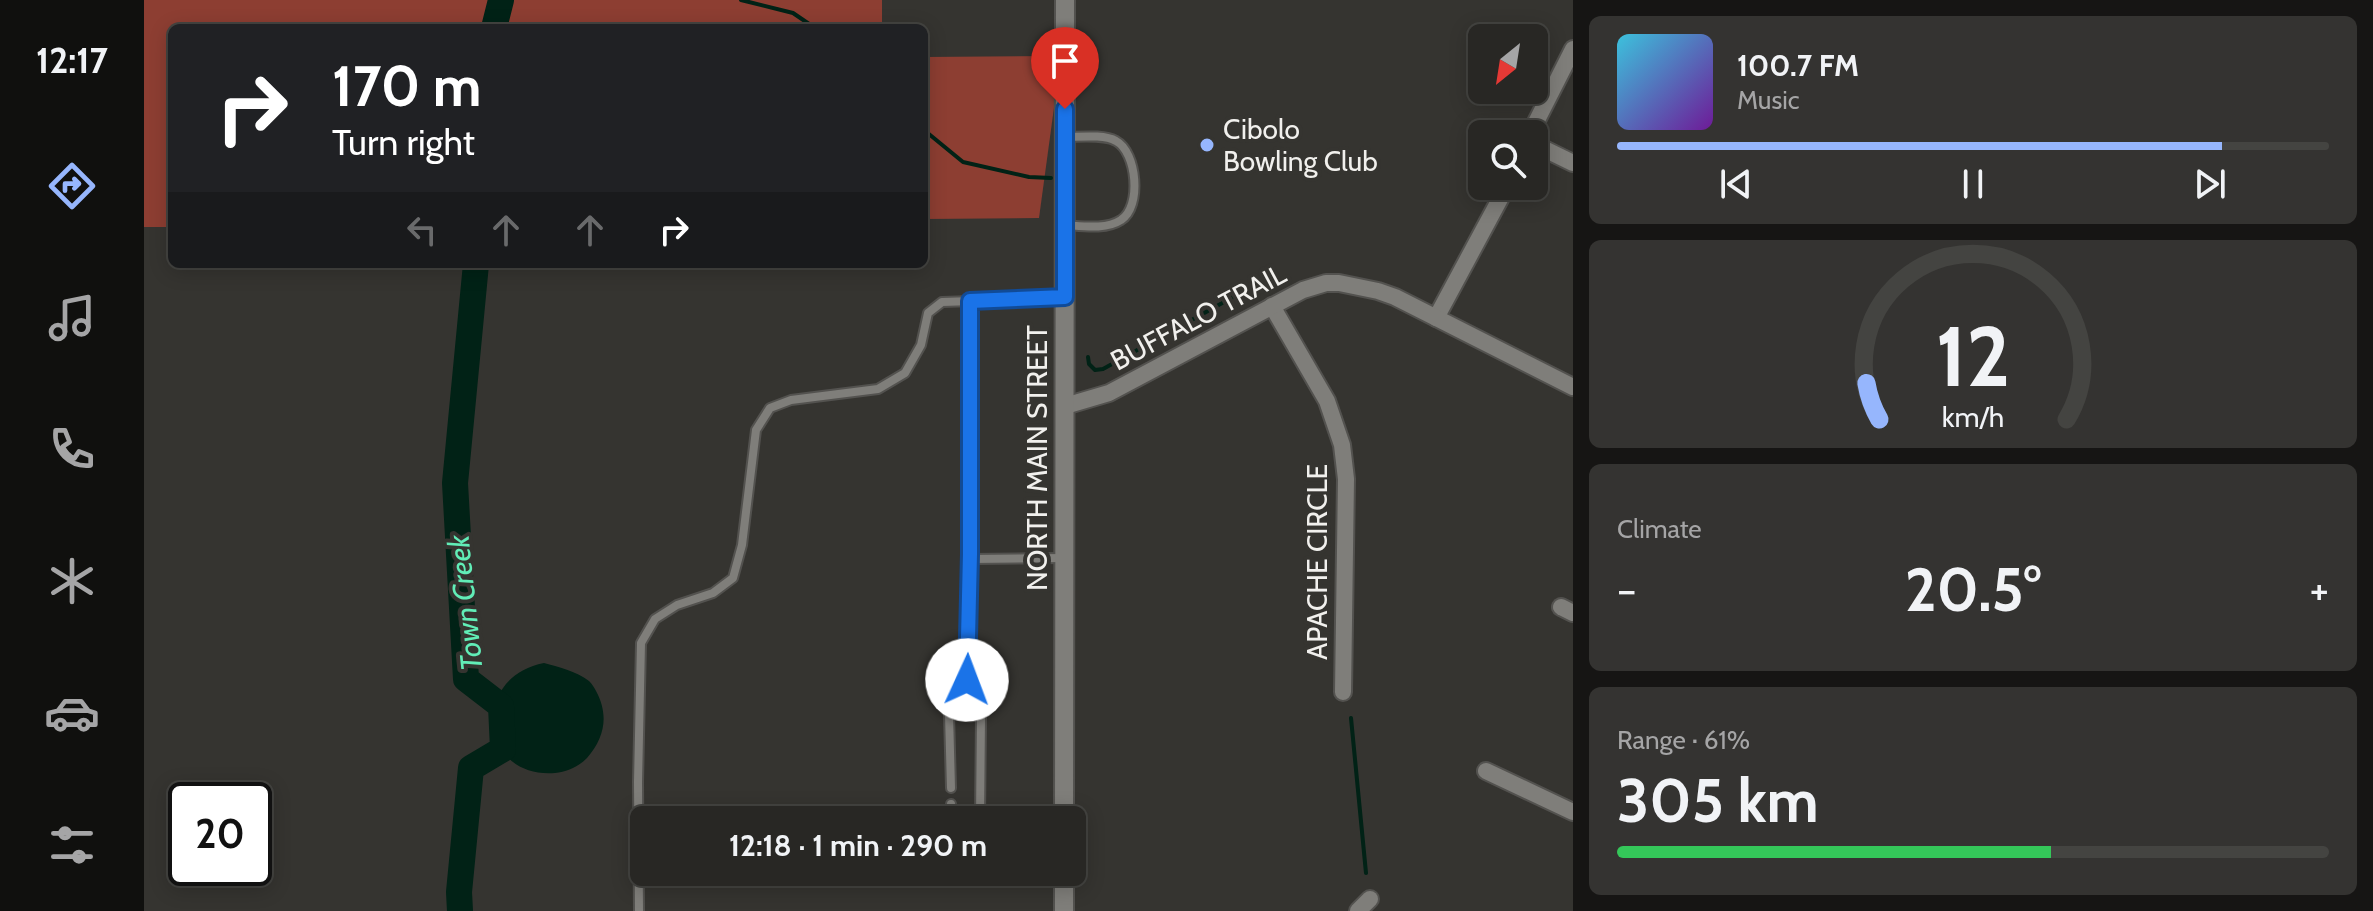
<!DOCTYPE html>
<html lang="en">
<head>
<meta charset="utf-8">
<style>
	:root { --surface:#282724; --page:#343331; --text:#f1f3f6; --muted:#a5a5a6; --line:#444441; --accent:#96b6fd }
	body { margin:0; font-family:Cabin,sans-serif; background:var(--page); color:var(--text); height:100vh; display:flex; flex-direction:column; font-size:30px; white-space:nowrap }
	* { box-sizing:border-box; margin:0 }
	p { font-size:26px; color:var(--muted) }
	.icon { flex:none; width:44px; height:44px; fill:none; stroke:currentColor; stroke-width:2; stroke-linecap:round; stroke-linejoin:round }
	.map { position:relative; flex:1; overflow:hidden }
	.sheet { display:flex; flex-direction:column; gap:16px; padding:16px; background:#161514; width:800px }
	.sheet>* { flex:none }
	.guide { position:absolute; left:24px; top:24px; width:760px; height:244px; border-radius:12px; box-shadow:0 4px 20px #0003,0 0 0 2px var(--line); background:#202124; color:#fff; overflow:hidden }
	.needle { width:52px; rotate:210deg }
	.fabs { position:absolute; left:1324px; top:24px; display:grid; gap:16px }
	.fabs a { display:grid; place-items:center; width:80px; height:80px; border-radius:12px; background:var(--surface); box-shadow:0 4px 20px #0003,0 0 0 2px var(--line); font-size:40px }
	.speed { position:absolute; left:24px; top:782px; display:flex; gap:16px; font-size:40px; font-weight:700; text-align:center }
	.speed>* { display:grid; place-content:center; width:104px; height:104px; border-radius:50%; background:var(--surface); box-shadow:0 4px 20px #0003,0 0 0 2px var(--line); line-height:1 }
	.speed .limit { border:4px solid #111; border-radius:12px; background:#fff; color:#111 }
	.pin { position:absolute; display:grid; place-items:center; width:68px; height:68px; color:#fff; margin:-82px -34px; border-radius:50% 50% 50% 0; rotate:-45deg; box-shadow:0 0 8px #0007 }
	.pin .icon { rotate:45deg }
	.me { position:absolute; width:88px; margin:-44px; rotate:2deg; stroke-linejoin:round; filter:drop-shadow(0 0 6px #0008) }
	.turn { display:flex; align-items:center; gap:28px; height:168px; padding:0 32px; font-size:36px }
	.turn .icon { width:104px; height:104px; stroke-width:2.5 }
	.turn b { display:block; font-size:56px; line-height:68px }
	.lanes { display:flex; align-items:center; height:76px; padding:0 32px; background:#0003; justify-content:center; gap:40px; direction:ltr }
	.lanes .off { opacity:.35 }
	.big { font-size:60px; font-weight:700; line-height:1.1 }
	.sheet .card { flex:1; display:flex; flex-direction:column; justify-content:center; gap:12px; min-width:0; padding:0 28px; border-radius:12px; background:var(--page) }
	.sheet .dial { align-items:center; gap:0 }
	.dial svg { height:208px; overflow:visible; fill:none; stroke:var(--line); stroke-width:7; stroke-linecap:round; text-anchor:middle }
	.dial text { fill:var(--text); stroke:none }
	.song { display:flex; align-items:center; gap:24px }
	.cover { width:96px; height:96px; border-radius:12px; background:linear-gradient(135deg,hsl(190 70% 55%),hsl(280 70% 35%)) }
	.played { height:8px; border-radius:4px; background:linear-gradient(90deg,var(--accent) 85%,var(--line) 85%) }
	.keys { display:flex; justify-content:space-around; direction:ltr }
	.heat { display:flex; justify-content:space-between; align-items:center; font-size:44px; direction:ltr }
	.charge { height:12px; border-radius:6px; background:linear-gradient(90deg,#34c759 61%,var(--line) 0) }
	.trip { position:absolute; left:486px; top:806px; width:456px; height:80px; border-radius:12px; background:var(--surface); box-shadow:0 4px 20px #0003,0 0 0 2px var(--line); font-weight:700; line-height:80px; text-align:center }
	main { display:flex; flex:1; min-height:0 }
	.menu { display:flex; flex-direction:column; width:144px; justify-content:space-around; align-items:center; background:#10100e; color:var(--muted) }
	.menu .icon { width:56px; height:56px }
	.menu .current { color:var(--accent) }
	.menu b { font-size:36px; color:var(--text) }
	.map>svg:first-child { display:block }
	.green { fill:#8d3e32 }
	.water { fill:#012216 }
	.lines { fill:none; stroke-linecap:round; stroke-linejoin:round }
	.stream { stroke:#012216; stroke-width:4 }
	.river { stroke:#012216; stroke-width:26 }
	.service-casing { stroke:#53524f; stroke-width:12 }
	.minor-casing { stroke:#53524f; stroke-width:20 }
	.tertiary-casing { stroke:#53524f; stroke-width:22 }
	.service { stroke:#7f7e7a; stroke-width:8 }
	.minor { stroke:#7f7e7a; stroke-width:16 }
	.tertiary { stroke:#7f7e7a; stroke-width:18 }
	.route-casing { stroke:#114b97; stroke-width:20 }
	.route { stroke:#1a73e8; stroke-width:14 }
	.poi-dot { fill:#96b6fd; stroke:#353430; stroke-width:3 }
	.labels { text-anchor:middle; dominant-baseline:central; stroke-width:8; stroke-linejoin:round; paint-order:stroke }
	.poi-label { font-size:28px; fill:#f1f0ed; stroke:#353430; text-anchor:start }
	.street-label { font-size:28px; fill:#f1f0ed; stroke:#353430 }
	.water-label { font-size:30px; font-style:italic; fill:#61edb7; stroke:#353430 }
</style>
</head>
<body>
<main>
<nav class="menu">
<b>12:17</b>
<svg class="icon current" aria-label="directions" viewBox="0 0 24 24"><path d="M12 3l9 9-9 9-9-9zM9 14v-3h6M13 9l2 2-2 2"/></svg>
<svg class="icon" aria-label="music" viewBox="0 0 24 24"><path d="M9 18V5l10-2v13"/><circle cx="6" cy="18" r="3"/><circle cx="16" cy="16" r="3"/></svg>
<svg class="icon" aria-label="phone" viewBox="0 0 24 24"><path d="M5 4h4l2 5-3 2q2 4 5 5l2-3 5 2v4C11 20 4 13 5 4z"/></svg>
<svg class="icon" aria-label="climate" viewBox="0 0 24 24"><path d="M12 3v18M4 7l16 10M4 17L20 7"/></svg>
<svg class="icon" aria-label="car" viewBox="0 0 24 24"><path d="M5 17H2v-5l4-1 3-4h7l3 4 3 1v5h-3M9 17h6M6 11h13"/><circle cx="7" cy="17" r="2"/><circle cx="17" cy="17" r="2"/></svg>
<svg class="icon" aria-label="filters" viewBox="0 0 24 24"><path d="M4 7h16M4 17h16"/><circle cx="9" cy="7" r="2"/><circle cx="15" cy="17" r="2"/></svg>
</nav>
<div class="map">
<svg width="1429" height="911" viewBox="0 0 1429 911">
	<rect width="100%" height="100%" fill="#353430"/>
	<!-- green -->
	<g class="green">
		<polygon points="0,0 738,0 738,28 28,28 28,227 0,227"/>
		<polygon points="917,56 895,218 780,219 780,57"/>
	</g>
	<!-- water -->
	<path class="water" d="M400,663C414,667 432,671 445,681C448,684 450,687 452,691C465,715 461,737 443,758C434,767 423,772 411,773C335,779 326,677 400,663Z"/>
	<g class="lines">
		<!-- stream -->
		<g class="stream">
			<polyline points="597,0 649,13 671,28"/>
			<polyline points="780,130 819,162 885,177 907,178"/>
			<polyline points="944,357 945,364 951,370 959,369 1118,281"/>
			<polyline points="1207,718 1222,873"/>
		</g>
		<!-- river -->
		<g class="river">
			<polyline points="350,28 357,0"/>
			<polyline points="316,911 315,892 327,768 359,749 357,706 322,679 311,483 332,264"/>
		</g>
		<!-- service casing -->
		<g class="service-casing">
			<g id="service">
				<path d="M921,225C938,226 962,230 977,220C998,207 993,152 972,141C960,134 935,137 921,137"/>
				<polyline points="826,559 921,558"/>
				<polyline points="823,680 826,554 826,301"/>
				<polyline points="807,788 805,714 813,706 829,707 837,716 836,820"/>
				<polyline points="806,820 807,804"/>
				<polyline points="495,911 494,782 497,643 511,619 533,605 569,593 589,578 598,545 612,430 626,408 647,400 734,389 761,373 777,345 784,313 798,302 920,298"/>
			</g>
		</g>
		<!-- minor casing -->
		<g class="minor-casing">
			<g id="minor">
				<polyline points="1386,134 1429,49"/>
				<polyline points="1390,144 1429,163"/>
				<polyline points="1128,306 1183,401 1198,445 1202,479 1199,692"/>
				<polyline points="1292,318 1363,186"/>
				<polyline points="921,406 965,393 1159,290 1182,283 1195,283 1234,291 1251,297 1429,387"/>
				<polyline points="1417,607 1429,613"/>
				<polyline points="1342,771 1429,812"/>
				<polyline points="1214,911 1226,899"/>
			</g>
		</g>
		<!-- tertiary casing -->
		<g class="tertiary-casing">
			<g id="tertiary">
				<polyline points="920,820 921,0"/>
				<polyline points="920,911 920,872"/>
			</g>
		</g>
		<!-- service -->
		<use href="#service" class="service"/>
		<!-- minor -->
		<use href="#minor" class="minor"/>
		<!-- tertiary -->
		<use href="#tertiary" class="tertiary"/>
	</g>
	<g class="lines">
		<!-- route casing -->
		<g class="route-casing">
			<polyline id="route" points="823,680 826,554 826,301 921,297 921,109"/>
		</g>
		<!-- route -->
		<use href="#route" class="route"/>
	</g>
	<!-- markers -->
	<circle class="poi-dot" cx="1063" cy="145" r="8"/>
	<g class="labels">
		<!-- poi labels -->
		<g class="poi-label">
			<text x="1079" y="129">Cibolo<tspan x="1079" dy="32">Bowling Club</tspan></text>
		</g>
		<!-- street labels -->
		<g class="street-label">
			<text transform="translate(1054 317) rotate(-28)">BUFFALO TRAIL</text>
			<text transform="translate(893 458) rotate(-90)">NORTH MAIN STREET</text>
			<text transform="translate(1173 562) rotate(-90)">APACHE CIRCLE</text>
		</g>
		<!-- water labels -->
		<g class="water-label">
			<text transform="translate(321 603) rotate(-96)">Town Creek</text>
		</g>
	</g>
</svg>
<div class="fabs">
<a><svg class="needle" viewBox="-14 -14 28 28"><path d="M0-13l5 13h-10z" fill="#e53935"/><path d="M0 13l5-13h-10z" fill="#a5a5a6"/></svg></a>
<a><svg class="icon" aria-label="search" viewBox="0 0 24 24"><circle cx="10" cy="10" r="6"/><path d="M15 15l6 6"/></svg></a>
</div>
<div class="speed"><div class="limit">20</div></div>
<div class="pin" style="left:921px;top:109px;background:#d93025"><svg class="icon" aria-label="arrive" viewBox="0 0 24 24"><path d="M6 21V4h12l-3 4 3 4H6"/></svg></div>
<svg class="me" style="left:823px;top:680px" viewBox="-20 -20 40 40"><circle r="19" fill="#fff"/><path d="M0-13L10 11 0 6-10 11z" fill="#1a73e8"/></svg>
<div class="trip">12:18 · 1 min · 290 m</div>
<div class="guide">
<div class="turn"><svg class="icon" aria-label="right" viewBox="0 0 24 24"><path d="M7 20v-9h11M14 6l5 5-5 5"/></svg><div><b>170 m</b>Turn right</div></div>
<div class="lanes"><svg class="icon off" aria-label="left" viewBox="0 0 24 24"><path d="M17 20v-9H6M10 6l-5 5 5 5"/></svg><svg class="icon off" aria-label="ahead" viewBox="0 0 24 24"><path d="M12 20V5M6 11l6-6 6 6"/></svg><svg class="icon off" aria-label="ahead" viewBox="0 0 24 24"><path d="M12 20V5M6 11l6-6 6 6"/></svg><svg class="icon" aria-label="right" viewBox="0 0 24 24"><path d="M7 20v-9h11M14 6l5 5-5 5"/></svg></div>
</div>
</div>
<section class="sheet">
<div class="card">
<div class="song"><i class="cover"></i><div><b>100.7 FM</b><p>Music</p></div></div>
<div class="played"></div>
<div class="keys"><svg class="icon" aria-label="previous" viewBox="0 0 24 24"><path d="M18 5L8 12l10 7zM5 5v14"/></svg><svg class="icon" aria-label="pause" viewBox="0 0 24 24"><path d="M8 5v14M16 5v14"/></svg><svg class="icon" aria-label="next" viewBox="0 0 24 24"><path d="M6 5l10 7-10 7zM19 5v14"/></svg></div>
</div>
<div class="card dial"><svg viewBox="0 0 100 80">
<path d="M14 69A42 42 0 1 1 86 69"/>
<path d="M14 69A42 42 0 0 1 9 55" stroke="#96b6fd"/>
<text x="50" y="56" font-size="32" font-weight="700">12</text>
<text x="50" y="72" font-size="11">km/h</text>
</svg></div>
<div class="card"><p>Climate</p>
<div class="heat"><a>−</a><b class="big">20.5°</b><a>+</a></div>
</div>
<div class="card"><p>Range · 61%</p><b class="big">305 km</b><div class="charge"></div></div>
</section>
</main>
</body>
</html>
